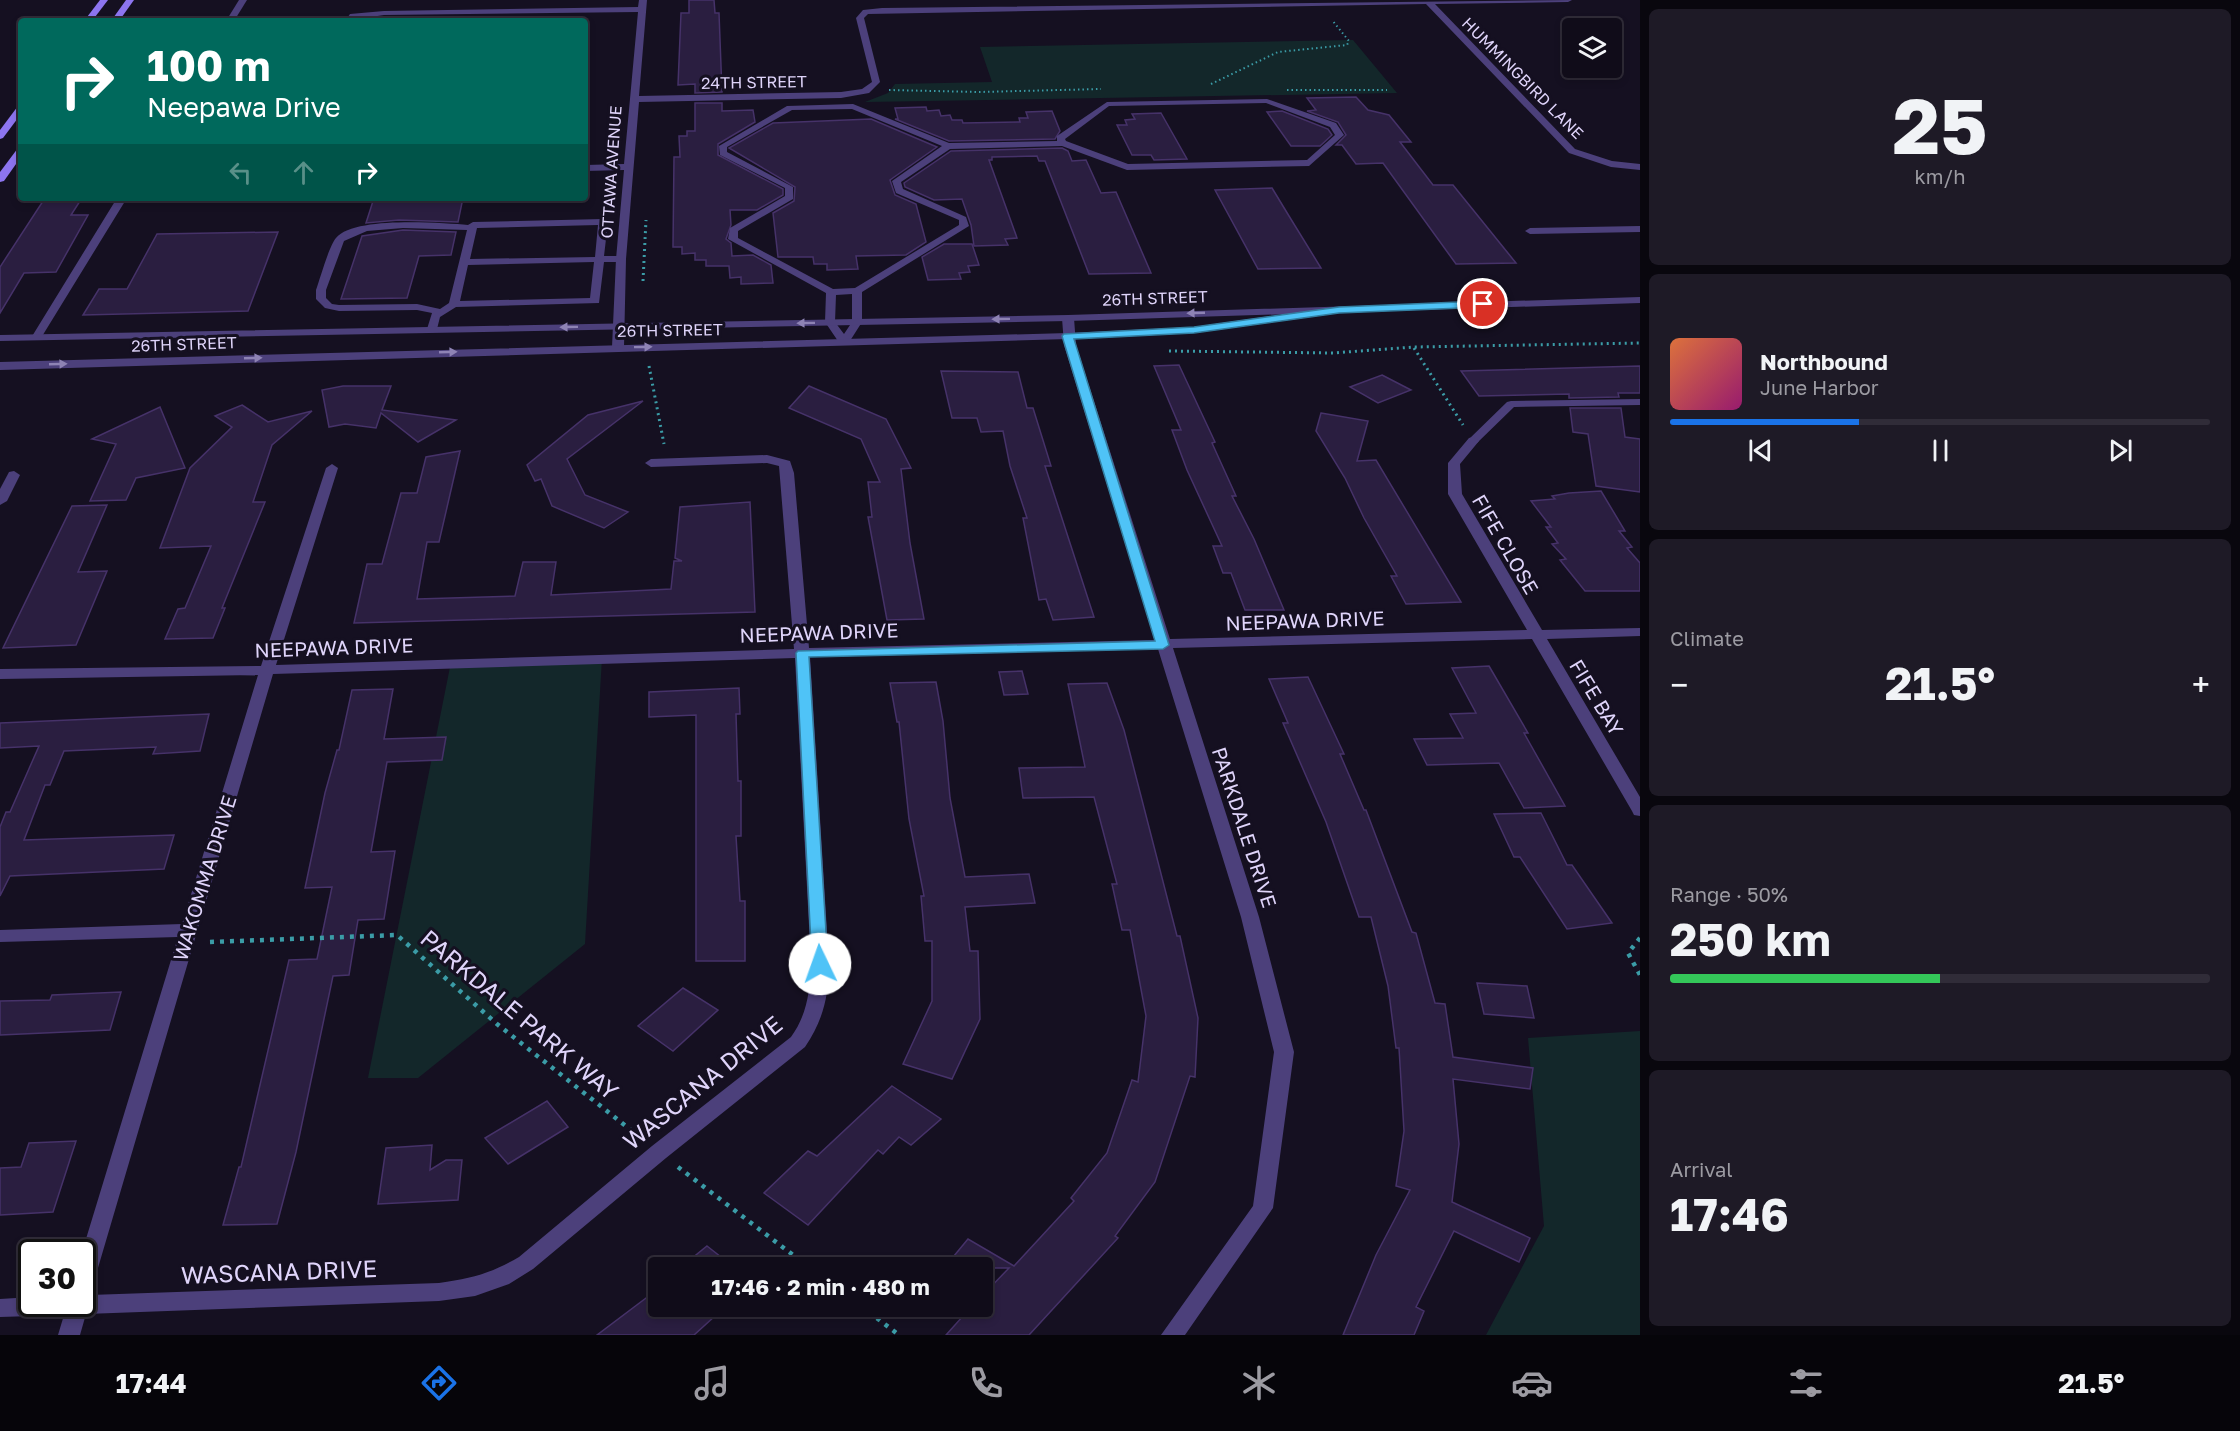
<!DOCTYPE html>
<html lang="en">
<head>
<meta charset="utf-8">
<style>
	:root { --surface:#100c19; --page:#1e1a26; --text:#f1f3f6; --muted:#9c9ba2; --line:#302c38; --accent:#1a73e8 }
	body { margin:0; font-family:"Golos Text",sans-serif; background:var(--page); color:var(--text); height:100vh; display:flex; flex-direction:column; font-size:22px; white-space:nowrap }
	* { box-sizing:border-box; margin:0 }
	p { font-size:20px; color:var(--muted) }
	.icon { flex:none; width:33px; height:33px; fill:none; stroke:currentColor; stroke-width:2; stroke-linecap:round; stroke-linejoin:round }
	.map { position:relative; flex:1; overflow:hidden }
	.side { display:flex; flex-direction:column; gap:9px; padding:9px; background:#09070e; width:600px }
	.side>* { flex:none }
	.hud { position:absolute; left:18px; top:18px; width:570px; height:183px; border-radius:6px; box-shadow:0 3px 9px #0003,0 0 0 2px var(--line); background:#00695c; color:#fff; overflow:hidden }
	.buttons { position:absolute; left:1562px; top:18px; display:grid; gap:12px }
	.buttons a { display:grid; place-items:center; width:60px; height:60px; border-radius:6px; background:var(--surface); box-shadow:0 3px 9px #0003,0 0 0 2px var(--line); font-size:30px }
	.speed { position:absolute; left:18px; top:1239px; display:flex; gap:12px; font-size:30px; font-weight:700; text-align:center }
	.speed>* { display:grid; place-content:center; width:78px; height:78px; border-radius:50%; background:var(--surface); box-shadow:0 3px 9px #0003,0 0 0 2px var(--line); line-height:1 }
	.speed .limit { border:3px solid #111; border-radius:9px; background:#fff; color:#111 }
	.pin { position:absolute; display:grid; place-items:center; width:51px; height:51px; color:#fff; margin:-26px; border:3px solid #fff; border-radius:50%; box-shadow:0 2px 6px #0007 }
	.me { position:absolute; width:66px; margin:-33px; rotate:357deg; stroke-linejoin:round; filter:drop-shadow(0 0 4px #0008) }
	.turn { display:flex; align-items:center; gap:21px; height:126px; padding:0 30px; font-size:27px }
	.turn .icon { width:78px; height:78px; stroke-width:2.5 }
	.turn b { display:block; font-size:42px; line-height:51px }
	.lanes { display:flex; align-items:center; height:57px; padding:0 30px; background:#0003; justify-content:center; gap:30px; direction:ltr }
	.lanes .off { opacity:.35 }
	.big { font-size:45px; font-weight:700; line-height:1.1 }
	.side .widget { flex:1; display:flex; flex-direction:column; justify-content:center; gap:9px; min-width:0; padding:0 21px; border-radius:9px; background:var(--page) }
	.side .dial { align-items:center; gap:0 }
	.dial b { font-size:78px; line-height:1 }
	.song { display:flex; align-items:center; gap:18px }
	.cover { width:72px; height:72px; border-radius:9px; background:linear-gradient(135deg,hsl(20 70% 55%),hsl(320 70% 35%)) }
	.played { height:6px; border-radius:3px; background:linear-gradient(90deg,var(--accent) 35%,var(--line) 35%) }
	.keys { display:flex; justify-content:space-around; direction:ltr }
	.heat { display:flex; justify-content:space-between; align-items:center; font-size:33px; direction:ltr }
	.charge { height:9px; border-radius:4px; background:linear-gradient(90deg,#34c759 50%,var(--line) 0) }
	.trip { position:absolute; left:648px; top:1257px; width:345px; height:60px; border-radius:6px; background:var(--surface); box-shadow:0 3px 9px #0003,0 0 0 2px var(--line); font-weight:700; line-height:60px; text-align:center }
	.tab-bar { display:flex; height:96px; justify-content:space-around; align-items:center; background:#06050a; color:var(--muted) }
	.tab-bar .icon { width:42px; height:42px }
	.tab-bar .on { color:var(--accent) }
	.tab-bar b { font-size:27px; color:var(--text) }
	main { display:flex; flex:1; min-height:0 }
	.map>svg:first-child { display:block }
	.green { fill:#13272a }
	.building { fill:#2a1e40; stroke:#463269; stroke-width:1.5 }
	.lines { fill:none; stroke-linecap:round; stroke-linejoin:round }
	.path-far2 { stroke:#3b9ca7; stroke-width:2; stroke-dasharray:1.5 3; stroke-linecap:butt }
	.path-far1 { stroke:#3b9ca7; stroke-width:3; stroke-dasharray:2 4; stroke-linecap:butt }
	.path { stroke:#3b9ca7; stroke-width:4.5; stroke-dasharray:4 6; stroke-linecap:butt }
	.service { fill:#4c407b; fill-rule:evenodd }
	.minor { fill:#4c407b; fill-rule:evenodd }
	.tertiary { fill:#4c407b; fill-rule:evenodd }
	.secondary { fill:#8d75f0; fill-rule:evenodd }
	.oneway { fill:#8e83b4 }
	.route { fill:#4fc3f7; stroke:#337fa1; stroke-width:1.5 }
	.labels { text-anchor:middle; dominant-baseline:central; stroke-width:6; stroke-linejoin:round; paint-order:stroke }
	.far-street-label { font-size:16px; fill:#dfd4fa; stroke:#151021 }
	.street-label { font-size:20px; fill:#dfd4fa; stroke:#151021 }
	.near-street-label { font-size:24px; fill:#dfd4fa; stroke:#151021 }
</style>
</head>
<body>
<main>
<div class="map">
<svg width="1640" height="1335" viewBox="0 0 1640 1335">
	<rect width="100%" height="100%" fill="#151021"/>
	<!-- green -->
	<g class="green">
		<polygon points="1353,40 1397,93 865,102 888,93 895,84 992,82 980,47"/>
		<polygon points="602,658 585,944 418,1078 368,1078 451,662"/>
		<polygon points="1640,1031 1640,1335 1486,1335 1544,1226 1528,1038"/>
	</g>
	<!-- building -->
	<g class="building">
		<polygon points="689,0 714,0 715,13 719,13 722,92 695,93 695,84 678,85 681,13 689,13"/>
		<polygon points="1356,97 1368,110 1389,115 1411,142 1400,142 1433,185 1453,185 1516,263 1456,264 1383,163 1356,164 1342,145 1336,145 1346,135 1338,122 1307,111 1316,110 1307,98"/>
		<polygon points="695,103 722,103 722,111 753,110 755,122 718,144 718,155 783,189 783,195 757,210 730,210 731,225 726,239 731,243 732,256 753,255 771,265 773,283 741,284 741,277 730,278 729,266 706,266 706,260 695,260 695,253 682,254 682,247 673,247 674,157 680,157 679,136 687,136 687,131 695,131"/>
		<polygon points="926,107 927,111 939,110 941,116 950,115 952,120 962,120 963,123 1020,122 1019,118 1028,118 1026,112 1052,111 1060,131 1055,139 949,141 895,119 898,119 895,108"/>
		<polygon points="1282,111 1328,129 1332,135 1320,146 1291,146 1267,112"/>
		<polygon points="1161,113 1187,159 1154,160 1151,155 1132,155 1117,125 1127,125 1125,120 1135,119 1132,114"/>
		<polygon points="871,119 937,147 890,180 895,195 916,204 926,242 906,255 856,256 858,269 827,270 827,264 814,264 813,257 778,257 773,213 794,201 795,187 729,148 773,123"/>
		<polygon points="1062,148 1068,151 1072,161 1086,160 1101,193 1116,192 1151,273 1089,274 1045,161 1039,161 1037,156 992,157 992,160 989,160 1017,238 1005,239 1008,245 974,246 971,225 962,199 934,200 905,187 904,183 951,151"/>
		<polygon points="1272,188 1289,216 1321,268 1258,269 1215,190"/>
		<polygon points="45,198 82,198 71,215 88,215 56,272 24,273 0,313 0,267"/>
		<polygon points="374,198 463,198 458,222 399,220 366,223"/>
		<polygon points="403,230 456,232 451,255 419,256 407,298 341,299 362,236"/>
		<polygon points="278,232 248,311 83,315 99,289 127,289 157,234"/>
		<polygon points="944,244 972,244 979,265 968,266 970,272 959,273 961,279 928,280 922,257"/>
		<polygon points="1179,365 1215,442 1212,443 1236,496 1232,496 1254,539 1284,610 1245,610 1231,573 1223,573 1213,546 1222,546 1187,470 1172,430 1181,430 1154,366"/>
		<polygon points="1640,366 1640,393 1618,393 1619,397 1569,398 1569,394 1479,396 1461,371"/>
		<polygon points="941,371 1018,372 1027,408 1033,408 1051,466 1045,466 1094,617 1053,620 1046,599 1039,600 1023,518 1027,518 1010,466 1003,431 981,432 977,418 952,418"/>
		<polygon points="1382,375 1411,390 1378,403 1350,387"/>
		<polygon points="343,386 391,386 382,410 456,420 418,442 381,413 376,428 345,424 329,427 322,390"/>
		<polygon points="809,386 886,419 911,468 901,469 910,543 924,619 887,620 868,517 872,517 868,482 880,482 861,439 789,408"/>
		<polygon points="643,401 567,459 585,495 628,512 604,528 552,506 541,479 535,481 527,465 588,415"/>
		<polygon points="242,405 268,422 312,411 272,445 253,502 265,502 222,608 225,608 213,638 165,639 178,609 185,608 211,546 160,548 190,468 232,427 215,416"/>
		<polygon points="160,407 185,468 136,478 126,500 90,501 116,444 92,439"/>
		<polygon points="1570,408 1621,408 1625,437 1640,439 1640,492 1596,486 1588,434 1573,432"/>
		<polygon points="1321,413 1368,421 1357,461 1376,460 1461,602 1406,604 1391,576 1397,576 1364,518 1345,478 1316,431"/>
		<polygon points="460,451 439,542 427,542 417,599 515,596 523,562 556,562 551,595 671,589 674,561 682,561 675,558 680,507 750,502 755,612 354,623 367,564 382,564 401,493 417,493 426,457"/>
		<polygon points="1601,491 1625,531 1619,531 1632,547 1627,548 1640,563 1640,591 1585,591 1560,560 1566,559 1552,544 1558,543 1546,527 1551,527 1531,501 1555,499 1552,496 1569,493"/>
		<polygon points="107,505 78,572 107,571 76,645 3,648 72,506"/>
		<polygon points="1489,666 1528,733 1524,733 1565,806 1524,808 1499,763 1427,765 1414,739 1463,738 1450,714 1476,713 1452,668"/>
		<polygon points="1022,671 1028,694 1004,695 999,672"/>
		<polygon points="1308,677 1344,754 1340,754 1364,810 1366,810 1412,932 1416,933 1435,1003 1445,1004 1453,1057 1533,1068 1530,1089 1453,1079 1459,1144 1452,1202 1530,1238 1519,1262 1454,1231 1416,1307 1424,1311 1414,1335 1343,1335 1376,1255 1410,1190 1396,1186 1404,1131 1399,1048 1396,1048 1388,986 1371,917 1359,917 1326,822 1283,723 1288,723 1269,679"/>
		<polygon points="936,682 943,721 950,798 965,877 1029,874 1035,903 965,907 970,951 978,951 980,1019 952,1079 903,1064 932,1001 932,941 925,941 921,896 924,896 909,819 899,722 897,722 890,683"/>
		<polygon points="1107,683 1124,730 1177,936 1180,936 1198,1018 1195,1077 1190,1076 1155,1182 1115,1236 1118,1238 1029,1335 946,1335 972,1306 982,1306 982,1296 1009,1268 944,1268 968,1239 1014,1266 1074,1201 1071,1198 1107,1153 1132,1080 1138,1082 1146,1016 1130,930 1122,930 1112,884 1117,884 1094,797 1023,798 1019,768 1085,767 1068,684"/>
		<polygon points="739,688 740,714 736,714 738,781 741,781 741,836 736,836 740,901 745,901 745,961 696,961 696,715 649,717 649,692"/>
		<polygon points="393,689 384,739 446,737 442,760 387,762 371,852 395,851 384,919 358,920 349,975 333,976 296,1152 277,1224 223,1225 239,1167 241,1167 289,960 317,959 332,887 305,888 325,793 337,750 339,750 352,690"/>
		<polygon points="209,714 200,751 153,754 156,747 64,751 50,785 45,785 24,840 174,835 164,869 10,876 0,896 0,827 6,812 10,812 39,746 0,748 0,723"/>
		<polygon points="1541,813 1567,865 1572,865 1612,923 1567,929 1520,857 1514,857 1494,814"/>
		<polygon points="1477,983 1527,986 1534,1018 1484,1014"/>
		<polygon points="683,988 718,1010 673,1051 638,1026"/>
		<polygon points="121,992 110,1030 0,1035 0,1001 50,1000 52,995"/>
		<polygon points="892,1086 941,1119 911,1145 899,1137 883,1154 878,1150 808,1225 764,1193 808,1151 817,1156"/>
		<polygon points="547,1101 568,1127 508,1164 485,1138"/>
		<polygon points="76,1141 53,1212 0,1215 0,1168 21,1167 29,1143"/>
		<polygon points="432,1145 430,1170 446,1160 462,1160 458,1200 378,1204 386,1148"/>
		<polygon points="707,1246 735,1268 680,1268"/>
		<polygon points="658,1285 658,1306 726,1306 694,1335 597,1335 654,1292 652,1290"/>
	</g>
	<g class="lines">
		<!-- path-far2 -->
		<g class="path-far2">
			<polyline points="1211,84 1278,52 1347,45 1349,41 1332,20"/>
			<polyline points="889,90 979,92 1101,89"/>
			<polyline points="1287,90 1387,90"/>
		</g>
		<!-- path-far1 -->
		<g class="path-far1">
			<polyline points="643,281 646,220"/>
			<polyline points="1414,348 1463,425"/>
			<polyline points="1169,351 1333,353 1414,347 1640,343"/>
			<polyline points="649,366 664,444"/>
		</g>
		<!-- path -->
		<g class="path">
			<polyline points="1640,938 1628,953 1640,975"/>
			<polyline points="210,942 397,935 497,1024 641,1138"/>
			<polyline points="678,1167 810,1268"/>
			<polyline points="861,1306 899,1335"/>
		</g>
		<!-- service -->
		<g class="service">
			<polygon points="239,0 247,0 234,21 226,21"/>
			<path d="M1267,99L1336,123L1344,135L1309,166L1127,170L1062,146L950,149L901,182L903,189L966,217L969,226L862,292V322L848,344H840L825,322L826,293L728,239L730,228L785,196V188L720,155L719,146L787,106L853,104L949,143L1057,141V136L1107,102ZM1266,103L1330,127L1335,135L1307,160L1128,164L1066,141L1065,139L1109,106ZM852,109L942,146L892,181L896,193L959,220V225L855,288L833,289L738,238V231L793,199V187L727,152V147L792,110ZM852,294V322L844,334L835,322L836,295Z"/>
			<polygon points="117,198 127,198 41,338 40,340 32,340 31,338"/>
			<path d="M603,219L608,222L604,256H621L626,259L621,262H604L599,303L456,307L440,317L437,329L432,332L427,329L432,313L417,310L339,311L325,308L316,299V290C320,279 329,246 336,238C354,216 441,223 468,225L473,222ZM598,225L595,257L470,259L477,228ZM403,228L467,230L449,303L440,309L417,304L339,305L332,304L326,298V290L344,241L367,231ZM594,262L590,298L460,301L468,265Z"/>
			<polygon points="1640,226 1640,232 1530,234 1525,231 1530,228"/>
			<polygon points="1640,399 1640,405 1514,407 1477,443 1473,444 1467,441 1507,402 1511,401"/>
		</g>
		<!-- minor -->
		<g class="minor">
			<polygon points="639,0 647,0 639,96 841,92 862,89 872,82 856,18 863,10 882,8 1572,0 1568,2 1435,4 1575,149 1612,161 1640,164 1640,170 1611,167 1569,153 1426,4 868,14 864,18 880,82 869,93 841,98 639,102 626,259 624,347 618,350 612,347 616,259 624,170 585,171 585,165 624,164 638,12 384,15 345,21 350,14 384,11 638,7"/>
			<path d="M1068,315L1074,318L1076,345L1170,639L1527,630L1448,494V463L1469,438L1473,437L1479,441L1460,464L1462,494L1542,630L1640,628V636L1547,639L1640,797V816L1634,815L1632,811L1532,639L1173,648L1259,917L1294,1052L1273,1208L1185,1335H1161L1253,1206L1274,1052L1241,917L1158,649L810,657L829,964C829,995 823,1021 805,1047L666,1158L533,1269L509,1284L475,1296L439,1301L86,1314L80,1335H58L64,1315L0,1317V1299L32,1297V1304H82V1252L178,937L0,942V930L182,924L258,675L0,679V669L261,666L326,468L332,464L338,468L276,665L794,649L779,466L767,463L651,467L645,463L651,459L767,455L790,461L794,473L809,648L1155,640L1064,345L1062,318ZM795,658L811,964C810,991 807,1015 791,1037L652,1146L519,1257C490,1274 472,1278 439,1283L90,1295L273,674Z"/>
			<polygon points="14,471 20,475 7,501 0,505 0,489 9,472"/>
		</g>
		<!-- tertiary -->
		<g class="tertiary">
			<polygon points="1640,297 1640,303 1068,321 0,341 0,335 1068,315"/>
			<polygon points="1270,316 1274,317 1274,321 1194,333 1068,339 0,370 0,362 1068,333 1194,327"/>
		</g>
		<!-- secondary -->
		<g class="secondary">
			<polygon points="100,0 108,0 92,21 84,21"/>
			<polygon points="126,0 134,0 119,21 111,21"/>
			<polygon points="21,105 21,114 3,138 0,139 0,130 18,106"/>
			<polygon points="21,147 21,157 4,181 0,182 0,172 18,148"/>
		</g>
	</g>
	<!-- one-way arrows -->
	<defs><path id="oneway-solid" d="M-6-.8H1V-3.2L6.5 0L1 3.2V.8H-6Z" transform="scale(1.5)"/></defs>
	<g class="oneway">
		<use href="#oneway-solid" transform="translate(1196 313) rotate(178)"/>
		<use href="#oneway-solid" transform="translate(1001 319) rotate(179)"/>
		<use href="#oneway-solid" transform="translate(806 323) rotate(179)"/>
		<use href="#oneway-solid" transform="translate(569 327) rotate(179)"/>
		<use href="#oneway-solid" transform="translate(643 347) rotate(-1)"/>
		<use href="#oneway-solid" transform="translate(448 352) rotate(-2)"/>
		<use href="#oneway-solid" transform="translate(253 358) rotate(-2)"/>
		<use href="#oneway-solid" transform="translate(58 364) rotate(-2)"/>
	</g>
	<!-- route -->
	<polygon class="route" points="1483,301 1486,302 1486,307 1339,313 1194,333 1074,339 1169,645 1163,649 809,657 828,964 820,970 814,968 812,964 796,653 798,651 1155,641 1062,336 1064,334 1194,327 1339,307"/>
	<g class="labels">
		<!-- far-street labels -->
		<g class="far-street-label">
			<text transform="translate(1523 78) rotate(45)">HUMMINGBIRD LANE</text>
			<text transform="translate(754 82) rotate(-1)">24TH STREET</text>
			<text transform="translate(611 172) rotate(-86)">OTTAWA AVENUE</text>
			<text transform="translate(1155 298) rotate(-2)">26TH STREET</text>
			<text transform="translate(670 330) rotate(-1)">26TH STREET</text>
			<text transform="translate(184 344) rotate(-2)">26TH STREET</text>
		</g>
		<!-- street labels -->
		<g class="street-label">
			<text transform="translate(1506 544) rotate(60)">FIFE CLOSE</text>
			<text transform="translate(1305 620) rotate(-2)">NEEPAWA DRIVE</text>
			<text transform="translate(819 632) rotate(-2)">NEEPAWA DRIVE</text>
			<text transform="translate(334 647) rotate(-2)">NEEPAWA DRIVE</text>
			<text transform="translate(1597 697) rotate(59)">FIFE BAY</text>
			<text transform="translate(1245 827) rotate(72)">PARKDALE DRIVE</text>
			<text transform="translate(204 878) rotate(-73)">WAKOMMA DRIVE</text>
		</g>
		<!-- near-street labels -->
		<g class="near-street-label">
			<text transform="translate(520 1014) rotate(40)">PARKDALE PARK WAY</text>
			<text transform="translate(702 1082) rotate(-39)">WASCANA DRIVE</text>
			<text transform="translate(279 1271) rotate(-2)">WASCANA DRIVE</text>
		</g>
	</g>
</svg>
<div class="buttons">
<a><svg class="icon" aria-label="layers" viewBox="0 0 24 24"><path d="M12 4l9 5-9 5-9-5zM3 14l9 5 9-5"/></svg></a>
</div>
<div class="speed"><div class="limit">30</div></div>
<div class="pin" style="left:1483px;top:304px;background:#d93025"><svg class="icon" aria-label="arrive" viewBox="0 0 24 24"><path d="M6 21V4h12l-3 4 3 4H6"/></svg></div>
<svg class="me" style="left:820px;top:964px" viewBox="-20 -20 40 40"><circle r="19" fill="#fff"/><path d="M0-13L10 11 0 6-10 11z" fill="#4fc3f7"/></svg>
<div class="trip">17:46 · 2 min · 480 m</div>
<div class="hud">
<div class="turn"><svg class="icon" aria-label="right" viewBox="0 0 24 24"><path d="M7 20v-9h11M14 6l5 5-5 5"/></svg><div><b>100 m</b>Neepawa Drive</div></div>
<div class="lanes"><svg class="icon off" aria-label="left" viewBox="0 0 24 24"><path d="M17 20v-9H6M10 6l-5 5 5 5"/></svg><svg class="icon off" aria-label="ahead" viewBox="0 0 24 24"><path d="M12 20V5M6 11l6-6 6 6"/></svg><svg class="icon" aria-label="right" viewBox="0 0 24 24"><path d="M7 20v-9h11M14 6l5 5-5 5"/></svg></div>
</div>
</div>
<section class="side">
<div class="widget dial"><b>25</b><p>km/h</p></div>
<div class="widget">
<div class="song"><i class="cover"></i><div><b>Northbound</b><p>June Harbor</p></div></div>
<div class="played"></div>
<div class="keys"><svg class="icon" aria-label="previous" viewBox="0 0 24 24"><path d="M18 5L8 12l10 7zM5 5v14"/></svg><svg class="icon" aria-label="pause" viewBox="0 0 24 24"><path d="M8 5v14M16 5v14"/></svg><svg class="icon" aria-label="next" viewBox="0 0 24 24"><path d="M6 5l10 7-10 7zM19 5v14"/></svg></div>
</div>
<div class="widget"><p>Climate</p>
<div class="heat"><a>−</a><b class="big">21.5°</b><a>+</a></div>
</div>
<div class="widget"><p>Range · 50%</p><b class="big">250 km</b><div class="charge"></div></div>
<div class="widget"><p>Arrival</p><b class="big">17:46</b></div>
</section>
</main>
<nav class="tab-bar">
<b>17:44</b>
<svg class="icon on" aria-label="directions" viewBox="0 0 24 24"><path d="M12 3l9 9-9 9-9-9zM9 14v-3h6M13 9l2 2-2 2"/></svg>
<svg class="icon" aria-label="music" viewBox="0 0 24 24"><path d="M9 18V5l10-2v13"/><circle cx="6" cy="18" r="3"/><circle cx="16" cy="16" r="3"/></svg>
<svg class="icon" aria-label="phone" viewBox="0 0 24 24"><path d="M5 4h4l2 5-3 2q2 4 5 5l2-3 5 2v4C11 20 4 13 5 4z"/></svg>
<svg class="icon" aria-label="climate" viewBox="0 0 24 24"><path d="M12 3v18M4 7l16 10M4 17L20 7"/></svg>
<svg class="icon" aria-label="car" viewBox="0 0 24 24"><path d="M5 17H2v-5l4-1 3-4h7l3 4 3 1v5h-3M9 17h6M6 11h13"/><circle cx="7" cy="17" r="2"/><circle cx="17" cy="17" r="2"/></svg>
<svg class="icon" aria-label="filters" viewBox="0 0 24 24"><path d="M4 7h16M4 17h16"/><circle cx="9" cy="7" r="2"/><circle cx="15" cy="17" r="2"/></svg>
<b>21.5°</b>
</nav>
</body>
</html>
